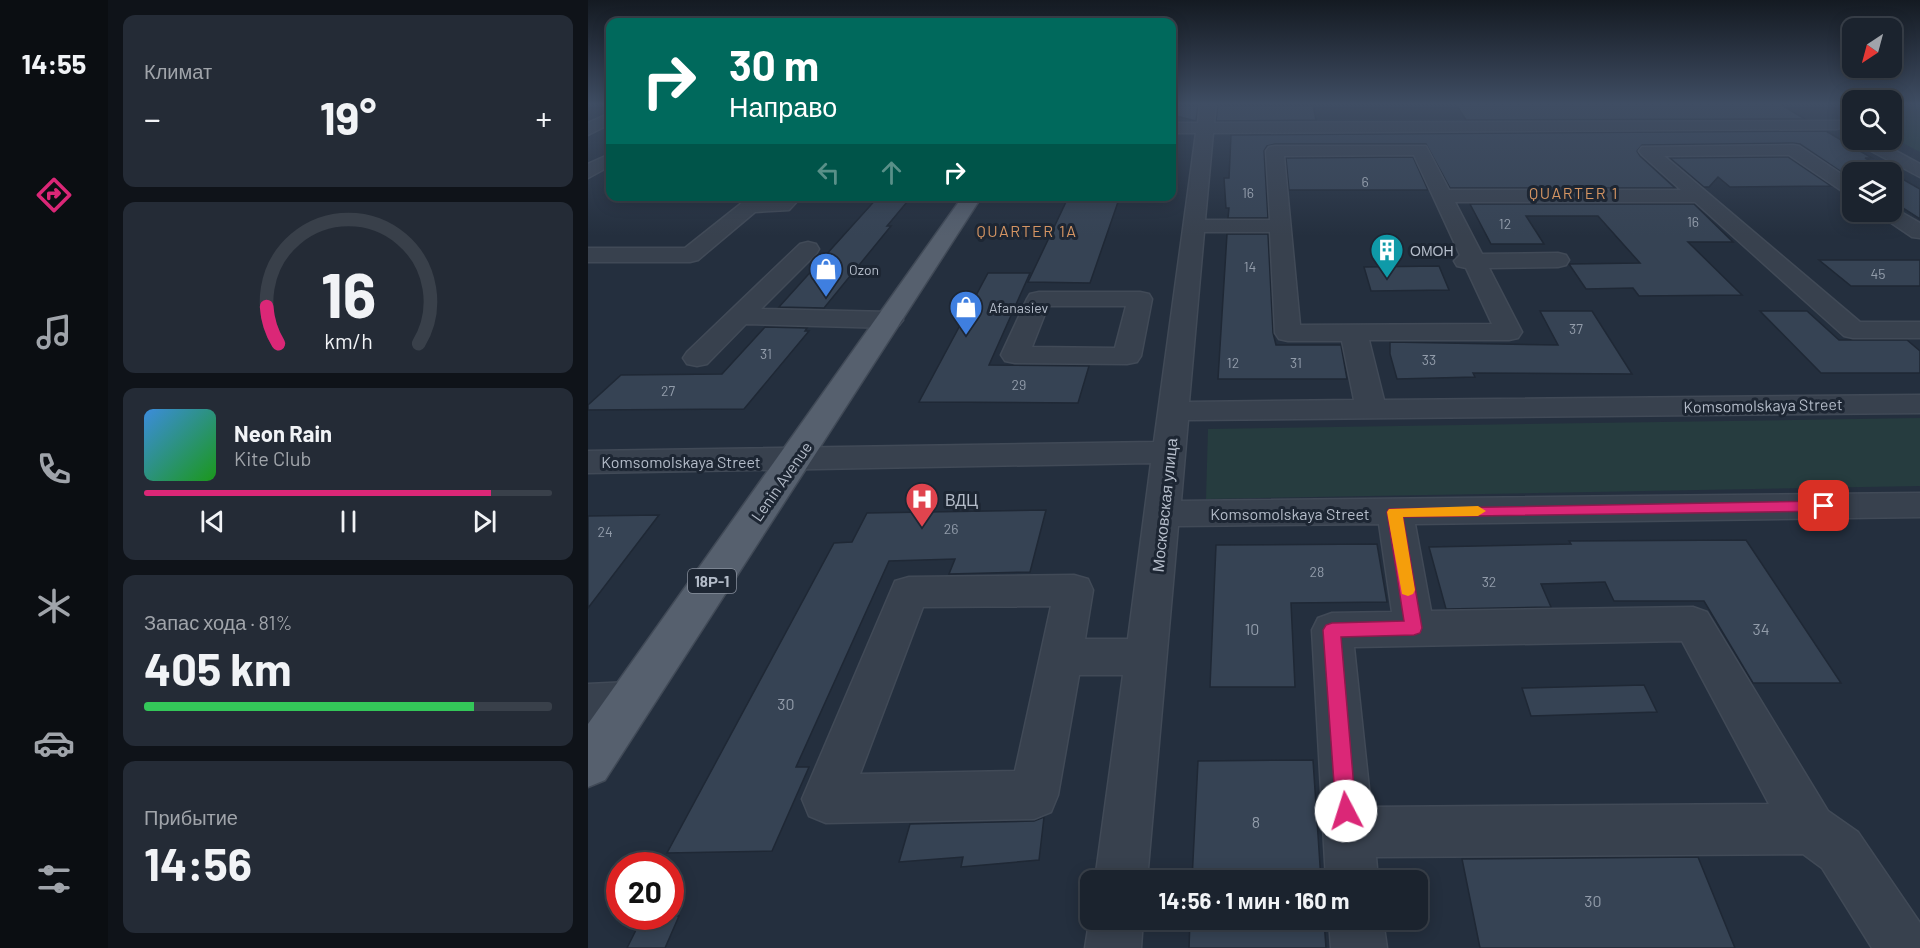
<!DOCTYPE html>
<html lang="ru">
<head>
<meta charset="utf-8">
<style>
	:root { --surface:#1b232e; --page:#242b36; --text:#f1f3f6; --muted:#a0a4aa; --line:#39404a; --accent:#db2777 }
	body { margin:0; font-family:Barlow,sans-serif; background:var(--page); color:var(--text); height:100vh; display:flex; flex-direction:column; font-size:22px; white-space:nowrap }
	* { box-sizing:border-box; margin:0 }
	p { font-size:20px; color:var(--muted) }
	.icon { flex:none; width:33px; height:33px; fill:none; stroke:currentColor; stroke-width:2; stroke-linecap:round; stroke-linejoin:round }
	.map { position:relative; flex:1; overflow:hidden }
	.side { display:flex; flex-direction:column; gap:15px; padding:15px; background:#0f1319; width:480px }
	.side>* { flex:none }
	.top-card { position:absolute; left:18px; top:18px; width:570px; height:183px; border-radius:12px; box-shadow:0 3px 15px #0003,0 0 0 2px var(--line); background:#00695c; color:#fff; overflow:hidden }
	.needle { width:39px; rotate:216deg }
	.buttons { position:absolute; left:1254px; top:18px; display:grid; gap:12px }
	.buttons a { display:grid; place-items:center; width:60px; height:60px; border-radius:12px; background:var(--surface); box-shadow:0 3px 15px #0003,0 0 0 2px var(--line); font-size:30px }
	.speed { position:absolute; left:18px; top:852px; display:flex; gap:12px; font-size:30px; font-weight:700; text-align:center }
	.speed>* { display:grid; place-content:center; width:78px; height:78px; border-radius:50%; background:var(--surface); box-shadow:0 3px 15px #0003,0 0 0 2px var(--line); line-height:1 }
	.speed .limit { border:9px solid #d22; background:#fff; color:#111 }
	.pin { position:absolute; display:grid; place-items:center; width:51px; height:51px; color:#fff; margin:-26px; border-radius:12px; box-shadow:0 3px 9px #0006 }
	.me { position:absolute; width:66px; margin:-33px; rotate:355deg; stroke-linejoin:round; filter:drop-shadow(0 0 4px #0008) }
	.turn { display:flex; align-items:center; gap:21px; height:126px; padding:0 24px; font-size:27px }
	.turn .icon { width:78px; height:78px; stroke-width:2.5 }
	.turn b { display:block; font-size:42px; line-height:51px }
	.lanes { display:flex; align-items:center; height:57px; padding:0 24px; background:#0003; justify-content:center; gap:30px; direction:ltr }
	.lanes .off { opacity:.35 }
	.big { font-size:45px; font-weight:700; line-height:1.1 }
	.side .card { flex:1; display:flex; flex-direction:column; justify-content:center; gap:9px; min-width:0; padding:0 21px; border-radius:12px; background:var(--page) }
	.side .dial { align-items:center; gap:0 }
	.dial svg { height:156px; overflow:visible; fill:none; stroke:var(--line); stroke-width:7; stroke-linecap:round; text-anchor:middle }
	.dial text { fill:var(--text); stroke:none }
	.song { display:flex; align-items:center; gap:18px }
	.cover { width:72px; height:72px; border-radius:9px; background:linear-gradient(135deg,hsl(210 70% 55%),hsl(120 70% 35%)) }
	.played { height:6px; border-radius:3px; background:linear-gradient(90deg,var(--accent) 85%,var(--line) 85%) }
	.keys { display:flex; justify-content:space-around; direction:ltr }
	.heat { display:flex; justify-content:space-between; align-items:center; font-size:33px; direction:ltr }
	.charge { height:9px; border-radius:4px; background:linear-gradient(90deg,#34c759 81%,var(--line) 0) }
	.trip { position:absolute; left:492px; top:870px; width:348px; height:60px; border-radius:12px; background:var(--surface); box-shadow:0 3px 15px #0003,0 0 0 2px var(--line); font-weight:700; line-height:60px; text-align:center }
	main { display:flex; flex:1; min-height:0 }
	.menu { display:flex; flex-direction:column; width:108px; justify-content:space-around; align-items:center; background:#0b0e12; color:var(--muted) }
	.menu .icon { width:42px; height:42px }
	.menu .selected { color:var(--accent) }
	.menu b { font-size:27px; color:var(--text) }
	.map>svg:first-child { display:block }
	.green { fill:#263c3f }
	.building { fill:#364354; stroke:#1f2835; stroke-width:1.5 }
	.lines { fill:none; stroke-linecap:round; stroke-linejoin:round }
	.minor-casing { stroke:#414a57; stroke-width:3 }
	.major-casing { stroke:#414a57; stroke-width:3 }
	.minor { fill:#38414e; fill-rule:evenodd }
	.major { fill:#56606e; fill-rule:evenodd }
	.route { fill:#db2777; stroke:#8e194d; stroke-width:1.5 }
	.slow { fill:#f59e0b }
	.labels { text-anchor:middle; dominant-baseline:central; stroke-width:6; stroke-linejoin:round; paint-order:stroke }
	.number-label { font-size:14px; fill:#929caa }
	.far-poi-label { font-size:14px; fill:#b4bcc9; stroke:#1d2633; text-anchor:start }
	.shield { fill:#1d2633; stroke:#878f9c; stroke-width:1.5 }
	.shield-label { font-size:15px; font-weight:bold; fill:#b4bcc9 }
	.far-quarter-label { font-size:16px; letter-spacing:1.5px; fill:#d59563; stroke:#1d2633 }
	.street-label { font-size:16px; fill:#b4bcc9; stroke:#1d2633 }
	.poi-label { font-size:16px; fill:#b4bcc9; stroke:#1d2633; text-anchor:start }
	.near-number-label { font-size:16px; fill:#929caa }
</style>
</head>
<body>
<main>
<nav class="menu">
<b>14:55</b>
<svg class="icon selected" aria-label="directions" viewBox="0 0 24 24"><path d="M12 3l9 9-9 9-9-9zM9 14v-3h6M13 9l2 2-2 2"/></svg>
<svg class="icon" aria-label="music" viewBox="0 0 24 24"><path d="M9 18V5l10-2v13"/><circle cx="6" cy="18" r="3"/><circle cx="16" cy="16" r="3"/></svg>
<svg class="icon" aria-label="phone" viewBox="0 0 24 24"><path d="M5 4h4l2 5-3 2q2 4 5 5l2-3 5 2v4C11 20 4 13 5 4z"/></svg>
<svg class="icon" aria-label="climate" viewBox="0 0 24 24"><path d="M12 3v18M4 7l16 10M4 17L20 7"/></svg>
<svg class="icon" aria-label="car" viewBox="0 0 24 24"><path d="M5 17H2v-5l4-1 3-4h7l3 4 3 1v5h-3M9 17h6M6 11h13"/><circle cx="7" cy="17" r="2"/><circle cx="17" cy="17" r="2"/></svg>
<svg class="icon" aria-label="filters" viewBox="0 0 24 24"><path d="M4 7h16M4 17h16"/><circle cx="9" cy="7" r="2"/><circle cx="15" cy="17" r="2"/></svg>
</nav>
<section class="side">
<div class="card"><p>Климат</p>
<div class="heat"><a>−</a><b class="big">19°</b><a>+</a></div>
</div>
<div class="card dial"><svg viewBox="0 0 100 80">
<path d="M14 69A42 42 0 1 1 86 69"/>
<path d="M14 69A42 42 0 0 1 8 50" stroke="#db2777"/>
<text x="50" y="56" font-size="32" font-weight="700">16</text>
<text x="50" y="72" font-size="11">km/h</text>
</svg></div>
<div class="card">
<div class="song"><i class="cover"></i><div><b>Neon Rain</b><p>Kite Club</p></div></div>
<div class="played"></div>
<div class="keys"><svg class="icon" aria-label="previous" viewBox="0 0 24 24"><path d="M18 5L8 12l10 7zM5 5v14"/></svg><svg class="icon" aria-label="pause" viewBox="0 0 24 24"><path d="M8 5v14M16 5v14"/></svg><svg class="icon" aria-label="next" viewBox="0 0 24 24"><path d="M6 5l10 7-10 7zM19 5v14"/></svg></div>
</div>
<div class="card"><p>Запас хода · 81%</p><b class="big">405 km</b><div class="charge"></div></div>
<div class="card"><p>Прибытие</p><b class="big">14:56</b></div>
</section>
<div class="map">
<svg width="1332" height="948" viewBox="0 0 1332 948">
	<rect width="100%" height="100%" fill="#242f3e"/>
	<!-- green -->
	<g class="green">
		<polygon points="1304,103 1332,103 1332,152 1304,137"/>
		<polygon points="1332,418 1332,486 618,499 620,429"/>
	</g>
	<!-- building -->
	<g class="building">
		<polygon points="867,103 1190,103 1217,119 878,120"/>
		<polygon points="584,105 610,105 608,121 584,115"/>
		<polygon points="630,105 725,105 728,120 628,121"/>
		<polygon points="1238,131 1284,158 1277,158 1303,172 1264,172 1264,179 1212,144 1205,143 1054,145 1049,151 1052,156 1087,188 862,188 838,144 687,144 679,146 676,151 680,218 640,218 641,208 638,208 636,178 641,178 643,135"/>
		<polygon points="825,157 840,190 701,190 698,158"/>
		<polygon points="1200,157 1243,186 1142,187 1130,177 1121,187 1116,187 1082,158"/>
		<polygon points="1304,173 1332,189 1332,219 1304,201"/>
		<polygon points="291,196 324,196 299,226 303,226 236,308 191,307"/>
		<polygon points="478,202 530,202 502,283 440,282"/>
		<polygon points="882,204 1106,204 1145,242 1100,242 1154,295 1051,296 1045,288 998,289 981,264 1052,263 1010,216 938,216 956,244 903,244"/>
		<polygon points="639,234 680,234 685,333 688,345 753,345 759,379 630,379"/>
		<polygon points="1231,260 1332,260 1332,286 1263,286"/>
		<polygon points="851,266 861,290 783,291 776,267"/>
		<polygon points="400,273 442,273 401,365 501,366 490,403 331,402"/>
		<polygon points="952,311 1004,311 1044,374 885,373 887,377 809,379 802,354 802,342 970,345"/>
		<polygon points="1172,311 1219,311 1251,340 1319,340 1332,351 1332,373 1233,373"/>
		<polygon points="177,327 219,328 217,331 221,331 156,409 0,410 0,405 33,375 134,374"/>
		<polygon points="458,510 442,572 361,574 367,559 301,561 208,767 221,767 184,851 79,853 246,543 264,542 279,513"/>
		<polygon points="71,515 0,608 0,516"/>
		<polygon points="1158,540 1253,683 1165,683 1116,601 1026,601 1017,582 953,584 963,607 858,609 841,547 983,544 981,541"/>
		<polygon points="789,544 799,602 703,603 707,687 622,687 628,545"/>
		<polygon points="1056,685 1069,712 943,716 934,688"/>
		<polygon points="725,760 733,880 604,880 610,761"/>
		<polygon points="456,817 451,860 373,867 375,857 311,862 322,824 446,821"/>
		<polygon points="1110,857 1147,948 892,948 874,859"/>
		<polygon points="55,916 91,916 77,948 39,948"/>
		<polygon points="602,920 736,920 738,948 601,948"/>
	</g>
	<g class="lines">
		<!-- minor casing -->
		<g class="minor-casing">
			<g id="minor">
				<path d="M612,103H628L626,123L1255,121L1257,124L1255,127L1249,129L625,133L617,220H682L678,151L681,147L687,146H838L861,190H1093L1054,155L1051,151L1054,147L1205,145L1211,146L1264,181V195L1257,193L1201,155L1076,156L1272,322H1332V338H1265L1256,336L1107,202H867L894,254L970,253L978,255L981,260L978,265L970,267L901,268L934,332L930,338L921,340H781L796,400L1332,395V413L600,420L593,501L1332,493V517L827,524L843,611L1105,607L1119,612L1240,811L1270,832L1332,923V948H1284L1234,868L1215,854L788,857L790,880H738L724,630L730,618L744,613L804,612L791,524L590,526L559,880H507L535,675H491L470,795L463,812L446,819L238,823L221,816L214,799L307,581L321,577L486,575L500,579L505,590L497,639H540L563,463L0,473V451L566,442L608,133H584V123H610ZM826,155L872,255L866,261L869,266L878,268L904,324L712,325L696,156ZM616,232H682L687,333L691,339L700,341H754L766,400L601,402ZM463,606L427,771L272,774L335,607ZM1094,641L1181,804L783,807L766,647Z"/>
				<polygon points="22,113 22,124 0,135 0,123"/>
				<polygon points="1268,140 1288,140 1332,164 1332,177 1270,144"/>
				<polygon points="22,154 22,166 0,178 0,164"/>
				<polygon points="193,196 214,196 201,210 167,212 110,260 102,262 0,262 0,248 97,248 155,202 189,200"/>
				<polygon points="1304,207 1332,223 1332,238 1324,237 1293,216 1290,212 1304,212"/>
				<polygon points="220,242 228,244 231,249 228,254 173,309 302,312 311,315 315,320 311,325 302,328 158,324 119,364 109,366 99,364 95,358 99,352 212,244"/>
				<path d="M451,292H552L561,294L564,299L553,356L549,362L539,364L427,363L417,361L413,355L439,299L442,294ZM460,306H538L527,348L444,347Z"/>
				<polygon points="41,682 57,688 63,702 57,716 41,722 0,724 0,684"/>
				<polygon points="502,916 502,920 555,920 553,948 497,948"/>
				<polygon points="741,920 795,920 799,948 743,948"/>
			</g>
		</g>
		<!-- major casing -->
		<g class="major-casing">
			<polygon id="major" points="375,196 394,196 17,780 0,787 0,724"/>
		</g>
		<!-- minor -->
		<use href="#minor" class="minor"/>
		<!-- major -->
		<use href="#major" class="major"/>
	</g>
	<!-- sky -->
	<linearGradient id="sky" x2="0" y2="1"><stop stop-color="#141a22"/><stop offset="0.44" stop-color="#3f4d63"/><stop offset="1" stop-color="#3f4d63" stop-opacity="0"/></linearGradient>
	<rect width="1332" height="236" fill="url(#sky)"/>
	<!-- route -->
	<polygon class="route" points="1236,501 1244,506 1236,511 815,517 834,628 832,633 826,635 753,637 768,811 765,818 758,821 751,818 748,811 735,630 738,625 744,623 816,621 799,512 801,509"/>
	<!-- slow -->
	<polygon class="slow" points="890,506 898,511 890,516 815,517 827,590 825,594 820,596 814,594 799,512 801,509"/>
	<!-- icons -->
	<defs>
		<g id="building-pin" transform="scale(1.725)"><path d="M0 17L-7.5 6A9.5 9.5 0 1 1 7.5 6Z" fill="#0f9aa8" stroke="#1d2633"/><path d="M-4-6H4V6H1V3H-1V6H-4ZM-2.5-4.3h1.7v1.8h-1.7ZM.8-4.3h1.7v1.8H.8ZM-2.5-1h1.7V.8h-1.7ZM.8-1h1.7V.8H.8Z" fill="#fff"/></g>
		<g id="shop-pin" transform="scale(1.725)"><path d="M0 17L-7.5 6A9.5 9.5 0 1 1 7.5 6Z" fill="#3f7fe0" stroke="#1d2633"/><path d="M-5-2.5h2.3a2.7 3.5 0 0 1 5.4 0H5L5.5 6h-11ZM-1.5-2.5h3a1.5 2.3 0 0 0-3 0Z" fill="#fff"/></g>
		<g id="hospital-pin" transform="scale(1.725)"><path d="M0 17L-7.5 6A9.5 9.5 0 1 1 7.5 6Z" fill="#e0444e" stroke="#1d2633"/><path d="M-5-5h3v3.5h4V-5h3V5h-3V1.5h-4V5h-3Z" fill="#fff"/></g>
	</defs>
	<g fill-rule="evenodd">
		<use href="#building-pin" x="799" y="250"/>
		<use href="#shop-pin" x="238" y="269"/>
		<use href="#shop-pin" x="378" y="307"/>
		<use href="#hospital-pin" x="334" y="499"/>
	</g>
	<g class="labels">
		<!-- number labels -->
		<g class="number-label">
			<text x="777" y="181">6</text>
			<text x="660" y="192">16</text>
			<text x="1105" y="221">16</text>
			<text x="917" y="223">12</text>
			<text x="662" y="266">14</text>
			<text x="1290" y="273">45</text>
			<text x="988" y="328">37</text>
			<text x="178" y="353">31</text>
			<text x="841" y="359">33</text>
			<text x="645" y="362">12</text>
			<text x="708" y="362">31</text>
			<text x="431" y="384">29</text>
			<text x="80" y="390">27</text>
			<text x="363" y="528">26</text>
			<text x="17" y="531">24</text>
			<text x="729" y="571">28</text>
			<text x="901" y="581">32</text>
		</g>
		<!-- far-poi labels -->
		<g class="far-poi-label">
			<text x="822" y="250">ОМОН</text>
			<text x="261" y="269">Ozon</text>
			<text x="401" y="307">Afanasiev</text>
		</g>
		<!-- shield labels -->
		<rect class="shield" x="100" y="569" width="48" height="24" rx="4.5"/>
		<g class="shield-label">
			<text x="124" y="581">18Р-1</text>
		</g>
		<!-- far-quarter labels -->
		<g class="far-quarter-label">
			<text x="986" y="192">QUARTER 1</text>
			<text x="439" y="230">QUARTER 1A</text>
		</g>
		<!-- street labels -->
		<g class="street-label">
			<text transform="translate(1175 405) rotate(-1)">Komsomolskaya Street</text>
			<text x="93" y="461">Komsomolskaya Street</text>
			<text transform="translate(193 481) rotate(-55)">Lenin Avenue</text>
			<text transform="translate(576 505) rotate(-84)">Московская улица</text>
			<text x="702" y="513">Komsomolskaya Street</text>
		</g>
		<!-- poi labels -->
		<g class="poi-label">
			<text x="357" y="499">ВДЦ</text>
		</g>
		<!-- near-number labels -->
		<g class="near-number-label">
			<text x="664" y="628">10</text>
			<text x="1173" y="628">34</text>
			<text x="198" y="703">30</text>
			<text x="668" y="821">8</text>
			<text x="1005" y="900">30</text>
		</g>
	</g>
</svg>
<div class="buttons">
<a><svg class="needle" viewBox="-14 -14 28 28"><path d="M0-13l5 13h-10z" fill="#e53935"/><path d="M0 13l5-13h-10z" fill="#a0a4aa"/></svg></a>
<a><svg class="icon" aria-label="search" viewBox="0 0 24 24"><circle cx="10" cy="10" r="6"/><path d="M15 15l6 6"/></svg></a>
<a><svg class="icon" aria-label="layers" viewBox="0 0 24 24"><path d="M12 4l9 5-9 5-9-5zM3 14l9 5 9-5"/></svg></a>
</div>
<div class="speed"><div class="limit">20</div></div>
<div class="pin" style="left:1236px;top:506px;background:#d93025"><svg class="icon" aria-label="arrive" viewBox="0 0 24 24"><path d="M6 21V4h12l-3 4 3 4H6"/></svg></div>
<svg class="me" style="left:758px;top:811px" viewBox="-20 -20 40 40"><circle r="19" fill="#fff"/><path d="M0-13L10 11 0 6-10 11z" fill="#db2777"/></svg>
<div class="trip">14:56 · 1 мин · 160 m</div>
<div class="top-card">
<div class="turn"><svg class="icon" aria-label="right" viewBox="0 0 24 24"><path d="M7 20v-9h11M14 6l5 5-5 5"/></svg><div><b>30 m</b>Направо</div></div>
<div class="lanes"><svg class="icon off" aria-label="left" viewBox="0 0 24 24"><path d="M17 20v-9H6M10 6l-5 5 5 5"/></svg><svg class="icon off" aria-label="ahead" viewBox="0 0 24 24"><path d="M12 20V5M6 11l6-6 6 6"/></svg><svg class="icon" aria-label="right" viewBox="0 0 24 24"><path d="M7 20v-9h11M14 6l5 5-5 5"/></svg></div>
</div>
</div>
</main>
</body>
</html>
